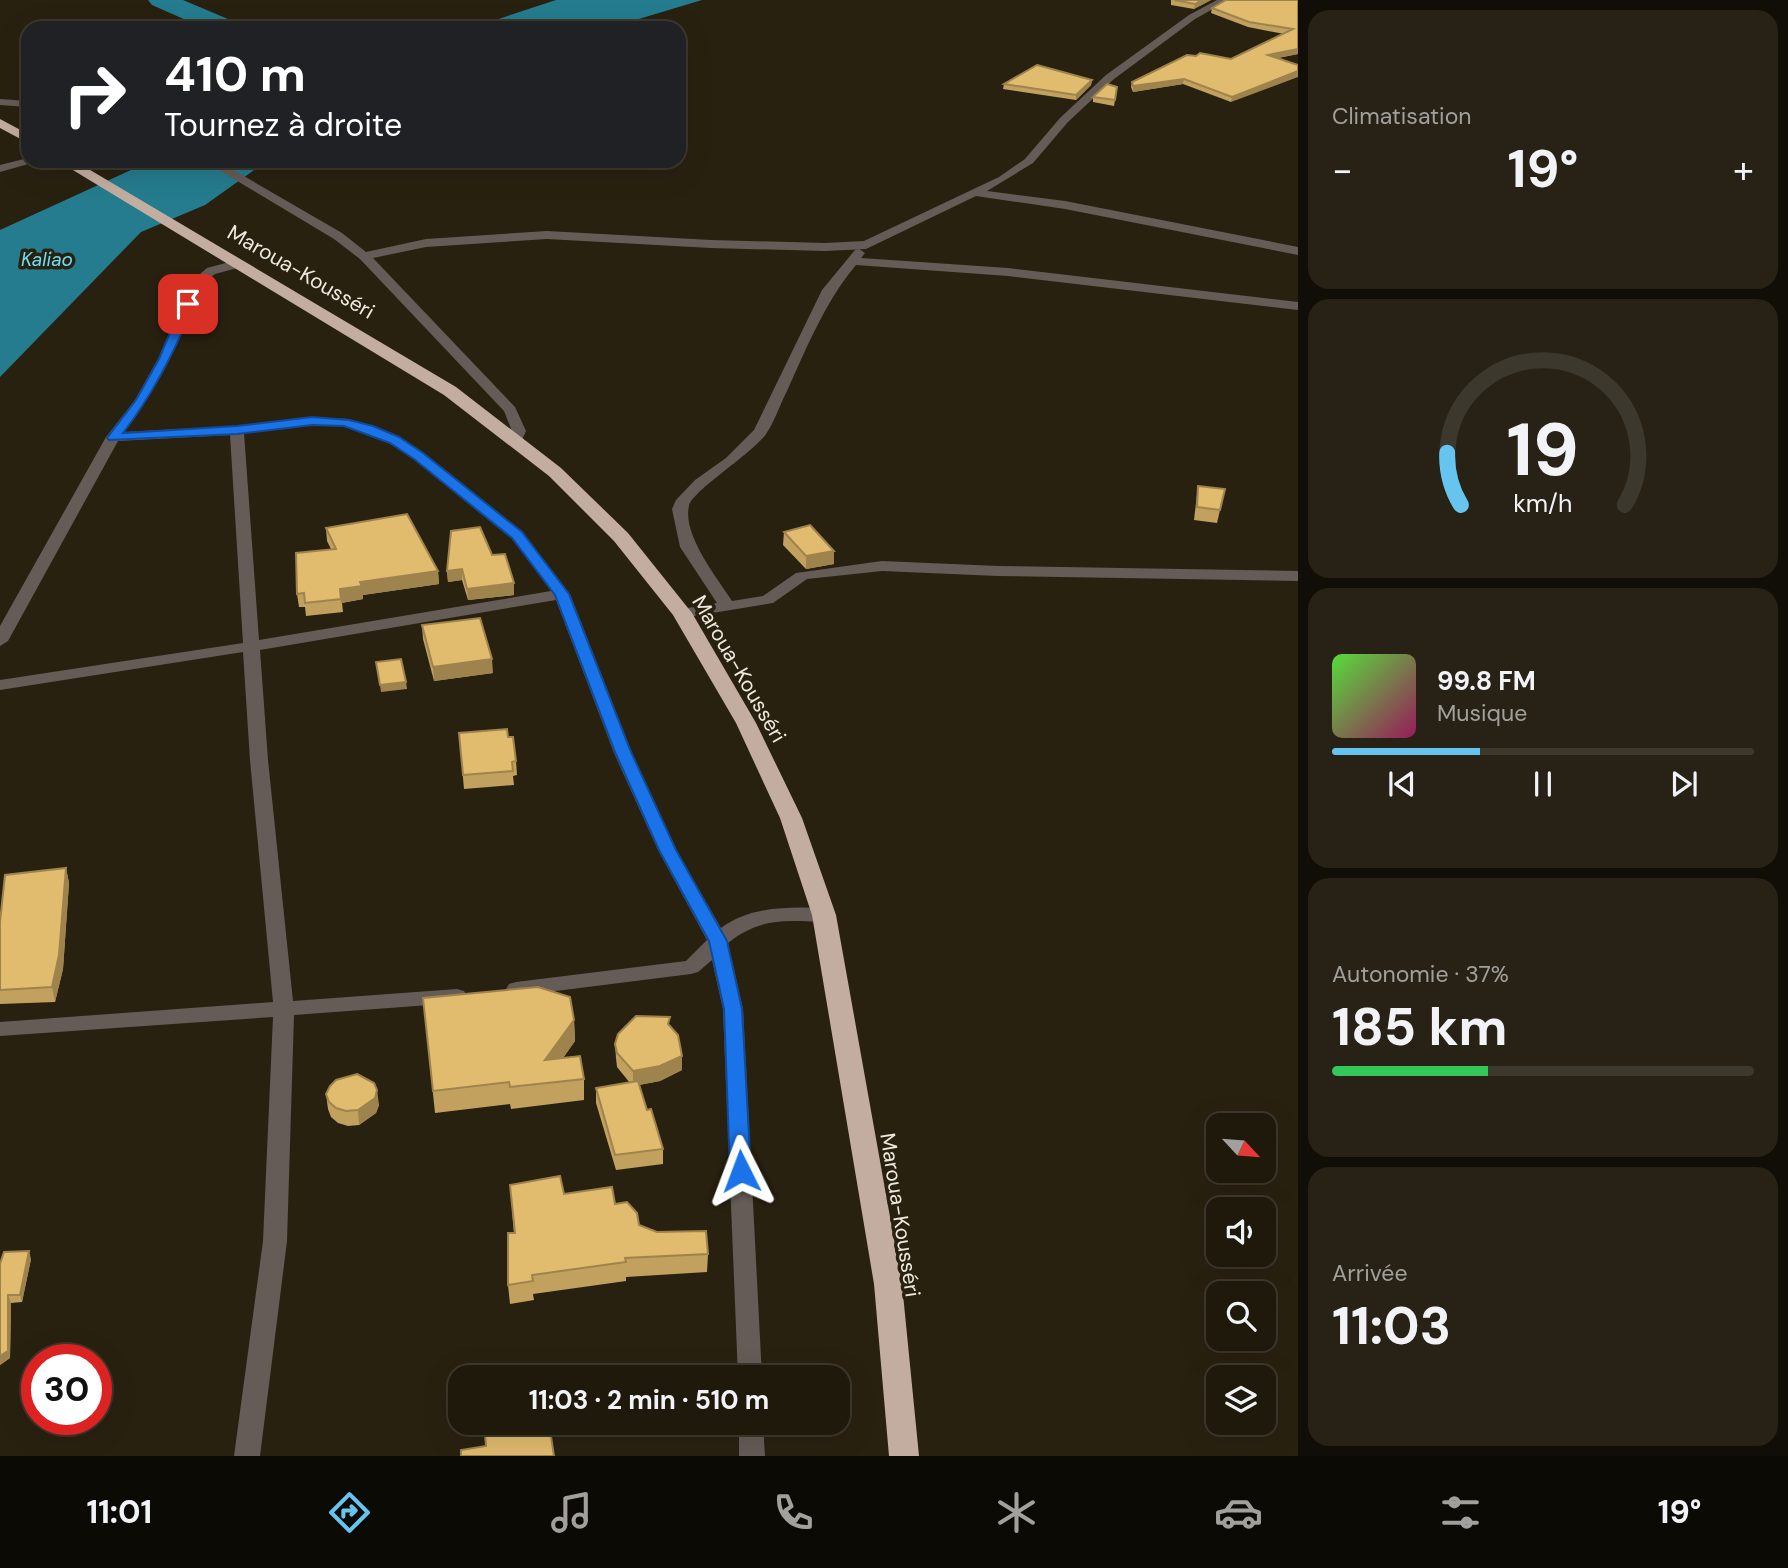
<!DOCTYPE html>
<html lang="fr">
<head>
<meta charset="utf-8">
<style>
	:root { --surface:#1f190c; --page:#272215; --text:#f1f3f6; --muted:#a1a09d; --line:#3c382d; --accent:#66c4ef }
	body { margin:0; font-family:"DM Sans",sans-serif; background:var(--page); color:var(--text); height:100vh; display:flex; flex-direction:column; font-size:26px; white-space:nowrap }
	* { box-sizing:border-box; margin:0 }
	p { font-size:23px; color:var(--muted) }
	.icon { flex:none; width:38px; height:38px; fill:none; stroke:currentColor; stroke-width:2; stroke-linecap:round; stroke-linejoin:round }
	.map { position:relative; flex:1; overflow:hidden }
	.sheet { display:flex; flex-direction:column; gap:10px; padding:10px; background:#110e07; width:490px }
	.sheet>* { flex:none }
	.banner { position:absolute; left:21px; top:21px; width:665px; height:147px; border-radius:21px; box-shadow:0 7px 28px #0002,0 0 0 2px var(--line); background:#202124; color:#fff; overflow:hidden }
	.needle { width:46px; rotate:116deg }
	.tools { position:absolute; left:1206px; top:1113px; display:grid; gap:14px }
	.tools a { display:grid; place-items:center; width:70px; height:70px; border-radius:14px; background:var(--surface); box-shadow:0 7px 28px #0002,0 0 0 2px var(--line); font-size:35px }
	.speed { position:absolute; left:21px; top:1344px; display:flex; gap:14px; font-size:35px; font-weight:700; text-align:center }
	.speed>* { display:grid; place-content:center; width:91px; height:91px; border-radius:50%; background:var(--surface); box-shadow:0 7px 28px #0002,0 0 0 2px var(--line); line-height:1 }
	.speed .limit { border:10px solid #d22; background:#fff; color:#111 }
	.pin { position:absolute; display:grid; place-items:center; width:60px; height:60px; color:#fff; margin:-30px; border-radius:14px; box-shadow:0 4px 10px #0006 }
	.me { position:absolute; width:77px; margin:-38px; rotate:357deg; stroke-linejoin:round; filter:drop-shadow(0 0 5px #0008) }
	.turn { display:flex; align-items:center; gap:24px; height:147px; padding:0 28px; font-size:32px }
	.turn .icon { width:91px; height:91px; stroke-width:2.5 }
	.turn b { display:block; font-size:49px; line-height:60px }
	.big { font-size:52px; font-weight:700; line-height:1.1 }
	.sheet .tile { flex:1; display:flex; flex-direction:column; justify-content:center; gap:10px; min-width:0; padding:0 24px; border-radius:21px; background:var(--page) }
	.sheet .dial { align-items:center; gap:0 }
	.dial svg { height:182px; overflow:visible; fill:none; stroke:var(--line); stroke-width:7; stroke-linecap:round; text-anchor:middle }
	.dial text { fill:var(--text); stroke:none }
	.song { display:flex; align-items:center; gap:21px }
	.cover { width:84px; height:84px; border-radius:10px; background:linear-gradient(135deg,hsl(110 70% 55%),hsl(330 70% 35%)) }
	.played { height:7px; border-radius:4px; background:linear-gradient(90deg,var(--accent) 35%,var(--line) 35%) }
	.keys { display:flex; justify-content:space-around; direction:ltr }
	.heat { display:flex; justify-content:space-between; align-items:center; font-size:38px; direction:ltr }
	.charge { height:10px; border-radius:5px; background:linear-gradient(90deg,#34c759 37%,var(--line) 0) }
	.trip { position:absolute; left:448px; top:1365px; width:402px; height:70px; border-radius:21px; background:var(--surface); box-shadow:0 7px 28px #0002,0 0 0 2px var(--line); font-weight:700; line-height:70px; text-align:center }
	.tab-bar { display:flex; height:112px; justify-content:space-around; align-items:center; background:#0c0a05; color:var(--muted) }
	.tab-bar .icon { width:49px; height:49px }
	.tab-bar .selected { color:var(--accent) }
	.tab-bar b { font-size:32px; color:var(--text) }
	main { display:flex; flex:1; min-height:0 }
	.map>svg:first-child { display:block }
	.water { fill:#247c8e }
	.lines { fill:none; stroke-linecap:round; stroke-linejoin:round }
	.river { fill:#247c8e; fill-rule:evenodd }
	.minor { fill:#655c57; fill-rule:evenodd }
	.highway { fill:#c3ada0; fill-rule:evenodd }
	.wall { fill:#c2a15f }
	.shaded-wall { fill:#9e834d }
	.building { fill:#e1bb6e; stroke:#9e834d; stroke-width:2 }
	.route { fill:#1a73e8; stroke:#114b97; stroke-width:2 }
	.labels { text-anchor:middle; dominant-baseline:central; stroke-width:7; stroke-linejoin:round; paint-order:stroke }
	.far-water-label { font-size:19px; font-style:italic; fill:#6ddef8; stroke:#292110 }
	.street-label { font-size:21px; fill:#efeadf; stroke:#292110 }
</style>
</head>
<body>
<main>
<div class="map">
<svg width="1298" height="1456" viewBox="0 0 1298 1456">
	<rect width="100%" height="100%" fill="#292110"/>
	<!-- water -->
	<g class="water">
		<polygon points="556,0 702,0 609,28 471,28"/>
		<polygon points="142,161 267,161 205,205 141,232 0,377 0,230 131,170"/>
	</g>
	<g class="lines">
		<!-- river -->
		<polygon class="river" points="148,0 183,0 235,22 239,28 204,28 152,5"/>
		<!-- minor -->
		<g class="minor">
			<polygon points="1217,0 1229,0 1195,19 1114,79 1068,122 1033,163 987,191 1065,201 1298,247 1298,255 1065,209 976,196 866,249 825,251 711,248 547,239 426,247 373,258 515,407 526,431 520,444 515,445 508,441 512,431 504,411 360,259 334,239 204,161 218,161 342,233 366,252 426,239 547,231 711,240 825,243 864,241 999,177 1025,159 1060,118 1106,75 1189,15"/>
			<polygon points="0,99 28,101 28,107 0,105"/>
			<polygon points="28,158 28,161 34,161 32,163 0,172 0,165"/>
			<path d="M859,249L865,253L861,258L1008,268L1298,302V310L1008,276L856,265C825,302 807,347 787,391C780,404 775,421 766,434C752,454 692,491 689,506C682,534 717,578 732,601L763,596L796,573L882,561L998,566L1298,571V581L998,576L882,571L807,579L773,603L682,618L676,616L674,613L676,610L717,603L680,547L672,509L676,500L695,480L726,458L754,430L822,290L855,250Z"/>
			<path d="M237,260L241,261V267L215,274L204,282C182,336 160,386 124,432L237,426L312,417L349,419L399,437L424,453L522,532L570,594L632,753L676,850L721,928C751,906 788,907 824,908L831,910L834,915L831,920C820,923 808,921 797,921C770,920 749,926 728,943L743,1009L762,1377H738L723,1009L712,960L698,972L691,974L516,996L509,994L506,989L509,984L516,982L686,961L707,940L658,850L614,753L556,600L260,650L268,760L293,1001L457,989L464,991L467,996L464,1001L457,1003L294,1015L287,1241L260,1456H234L263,1241L273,1017L0,1036V1022L273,1002L250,760L243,652L0,690V680L243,643L230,435L118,441L8,641L0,646V626L106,437L135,400L158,359L193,280L207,268ZM312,425L343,426L364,432L389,443L414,459L512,538L551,591L259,640L244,433Z"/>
			<polygon points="739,1423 763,1423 765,1456 739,1456"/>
		</g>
		<!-- highway -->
		<g class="highway">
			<polygon points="0,119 28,134 28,143 0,128"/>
			<polygon points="58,161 75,161 456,387 561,468 628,533 692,613 756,723 802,818 836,915 902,1284 919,1456 889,1456 874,1284 812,915 780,818 736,723 673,615 614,541 549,476 444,395"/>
		</g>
	</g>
	<!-- wall -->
	<g class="wall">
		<polygon points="1171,0 1211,0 1194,9 1171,5"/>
		<polygon points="1298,0 1298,54 1278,58 1231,102 1183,84 1133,92 1131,87 1132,82 1196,56 1231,59 1284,34 1248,27 1211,13 1212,8"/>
		<polygon points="1092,80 1091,85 1076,100 1003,89 1004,84"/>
		<polygon points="1117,87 1114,106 1093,102 1093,97"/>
		<polygon points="1198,486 1225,489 1217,523 1194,520"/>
		<polygon points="326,528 438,571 439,584 363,595 363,599 342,603 343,612 306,616 305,607 299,607 297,594 331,549 327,541"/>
		<polygon points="784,532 834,564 806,569 783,545"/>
		<polygon points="492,555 514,595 468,600 462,580 448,582 447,571"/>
		<polygon points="422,625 493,673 434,681 423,639"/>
		<polygon points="459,733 508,737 516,761 517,775 513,776 514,785 464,789"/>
		<polygon points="66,868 69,883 63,969 55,1002 0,1004 0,922"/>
		<polygon points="423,998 574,1020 575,1041 563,1058 584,1079 584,1100 511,1109 510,1104 435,1113"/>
		<polygon points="670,1027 682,1070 660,1081 639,1085 647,1110 663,1149 663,1164 616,1170 596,1103 596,1088 630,1083 617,1067 616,1058 615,1044"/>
		<polygon points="326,1094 379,1105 376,1113 359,1125 348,1126 338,1123 331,1117 328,1109"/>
		<polygon points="510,1185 564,1194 615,1204 639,1225 708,1254 707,1272 626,1277 626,1281 533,1294 534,1300 510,1304 508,1285 514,1233"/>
		<polygon points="31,1259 22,1302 11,1303 10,1358 0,1365 0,1264"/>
	</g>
	<!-- shaded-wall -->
	<g class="shaded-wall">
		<polygon points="1202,0 1211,0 1194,9 1195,4"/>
		<polygon points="1298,49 1298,54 1267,60 1268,55"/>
		<polygon points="1298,71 1298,77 1231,102 1232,97"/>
		<polygon points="1184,79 1183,84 1133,92 1133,86"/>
		<polygon points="1092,80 1091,85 1076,100 1076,95"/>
		<polygon points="834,551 834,564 806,569 806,556"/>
		<polygon points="462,569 462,580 448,582 447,571"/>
		<polygon points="438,571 439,584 363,595 363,599 341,603 340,589 360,582"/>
		<polygon points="514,583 514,595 468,600 467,589"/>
		<polygon points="492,659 493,673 434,681 433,667"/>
		<polygon points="406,682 407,689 381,692 380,685"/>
		<polygon points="66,868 69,883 63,969 55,1002 52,987"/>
		<polygon points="574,1020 575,1041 546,1081 545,1060"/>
		<polygon points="682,1056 682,1070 660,1081 633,1086 633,1071"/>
		<polygon points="377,1090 379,1105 376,1113 359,1125 358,1110"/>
		<polygon points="29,1251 31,1259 22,1302 20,1295"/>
		<polygon points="8,1295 11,1303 10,1358 0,1365 0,1356"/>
	</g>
	<!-- building -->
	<g class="building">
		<polygon points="1174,0 1202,0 1195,4"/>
		<polygon points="1226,0 1298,0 1298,49 1268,55 1298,65 1298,71 1232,97 1184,79 1133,86 1132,82 1187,55 1196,56 1200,53 1231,59 1293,29 1249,22 1212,8"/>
		<polygon points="1037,65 1092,80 1076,95 1004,84"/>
		<polygon points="1107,84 1117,87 1115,100 1093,97"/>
		<polygon points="1198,486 1225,489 1220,510 1197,507"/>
		<polygon points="407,514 438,571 360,582 362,586 340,589 341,599 305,603 304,593 297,594 296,553 336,549 326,528"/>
		<polygon points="810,525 834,551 806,556 784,532"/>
		<polygon points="480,527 492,555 505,554 514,583 467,589 462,569 447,571 451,531"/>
		<polygon points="480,618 492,659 433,667 422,625"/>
		<polygon points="401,659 406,682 380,685 376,662"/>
		<polygon points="507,729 508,737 513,737 516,761 512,762 513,771 463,775 459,733"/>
		<polygon points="66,868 59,955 52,987 0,990 0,922 5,875"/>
		<polygon points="538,987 570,997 574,1020 545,1060 580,1056 584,1079 510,1087 509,1082 433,1091 423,998"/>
		<polygon points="636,1016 670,1017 668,1024 678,1035 682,1056 660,1066 633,1071 617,1053 615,1044 618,1034"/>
		<polygon points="357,1074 374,1083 377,1090 375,1098 358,1110 346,1111 336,1108 329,1102 326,1094 330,1086 336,1080"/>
		<polygon points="638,1081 647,1110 651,1109 663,1149 615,1155 596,1088"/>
		<polygon points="560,1176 564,1194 612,1187 615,1204 627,1202 637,1213 639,1225 657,1232 706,1231 708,1254 625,1258 626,1262 532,1275 533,1281 508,1285 508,1233 515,1233 510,1185"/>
		<polygon points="29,1251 20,1295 8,1295 8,1351 0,1356 0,1264 4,1252"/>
		<polygon points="484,1423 549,1423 554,1456 461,1456 461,1450 486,1446"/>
	</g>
	<!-- route -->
	<path class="route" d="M188,300L194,304C175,351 154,393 123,433L237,426L312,417L349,420L373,426L399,437L423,453L522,532L569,594L631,752L676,850L727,941L742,1009L751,1171L748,1176L741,1179L733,1176L730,1171L724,1009L709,941L659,850L615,752L555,595L512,538L414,459L390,443L344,426L312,425L237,434L109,440L107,438L136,400L159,359L182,304Z"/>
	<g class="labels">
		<!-- far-water labels -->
		<g class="far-water-label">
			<text x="47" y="259">Kaliao</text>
		</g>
		<!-- street labels -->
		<g class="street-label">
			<text transform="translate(301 272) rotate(30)">Maroua-Kousséri</text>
			<text transform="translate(739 669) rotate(60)">Maroua-Kousséri</text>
			<text transform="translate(900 1215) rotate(81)">Maroua-Kousséri</text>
		</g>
	</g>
</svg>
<div class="tools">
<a><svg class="needle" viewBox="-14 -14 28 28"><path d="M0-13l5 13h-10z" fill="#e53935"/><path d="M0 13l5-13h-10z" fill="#a1a09d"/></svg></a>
<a><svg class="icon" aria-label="sound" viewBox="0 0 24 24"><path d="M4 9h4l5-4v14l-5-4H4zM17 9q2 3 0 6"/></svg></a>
<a><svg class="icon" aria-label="search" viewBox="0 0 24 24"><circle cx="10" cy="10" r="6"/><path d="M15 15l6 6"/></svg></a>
<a><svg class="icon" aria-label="layers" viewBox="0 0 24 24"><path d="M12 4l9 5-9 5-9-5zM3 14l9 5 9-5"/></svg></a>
</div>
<div class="speed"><div class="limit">30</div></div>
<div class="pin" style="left:188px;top:304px;background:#d93025"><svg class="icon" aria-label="arrive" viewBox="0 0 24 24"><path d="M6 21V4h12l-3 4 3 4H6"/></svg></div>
<svg class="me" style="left:741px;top:1171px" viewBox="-20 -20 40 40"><path d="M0-17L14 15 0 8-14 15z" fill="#1a73e8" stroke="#fff" stroke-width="4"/></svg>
<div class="trip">11:03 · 2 min · 510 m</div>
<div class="banner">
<div class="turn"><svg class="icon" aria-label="right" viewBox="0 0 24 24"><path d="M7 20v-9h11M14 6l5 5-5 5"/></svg><div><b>410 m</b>Tournez à droite</div></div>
</div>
</div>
<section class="sheet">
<div class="tile"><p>Climatisation</p>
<div class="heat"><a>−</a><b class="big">19°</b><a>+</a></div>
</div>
<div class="tile dial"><svg viewBox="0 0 100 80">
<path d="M14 69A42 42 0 1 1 86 69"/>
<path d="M14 69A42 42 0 0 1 8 46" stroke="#66c4ef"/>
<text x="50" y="56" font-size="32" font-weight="700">19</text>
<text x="50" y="72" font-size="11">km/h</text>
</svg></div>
<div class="tile">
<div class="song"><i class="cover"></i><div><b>99.8 FM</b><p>Musique</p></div></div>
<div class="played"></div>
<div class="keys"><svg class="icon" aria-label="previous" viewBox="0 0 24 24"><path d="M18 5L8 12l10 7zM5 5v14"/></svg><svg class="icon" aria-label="pause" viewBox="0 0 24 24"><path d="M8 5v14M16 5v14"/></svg><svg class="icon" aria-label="next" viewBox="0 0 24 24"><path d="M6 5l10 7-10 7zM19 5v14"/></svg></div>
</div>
<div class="tile"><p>Autonomie · 37%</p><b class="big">185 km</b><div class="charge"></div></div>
<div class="tile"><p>Arrivée</p><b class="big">11:03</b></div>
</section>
</main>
<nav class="tab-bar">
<b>11:01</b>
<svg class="icon selected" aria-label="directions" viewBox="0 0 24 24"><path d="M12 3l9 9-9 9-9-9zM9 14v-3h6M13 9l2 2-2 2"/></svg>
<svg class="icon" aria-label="music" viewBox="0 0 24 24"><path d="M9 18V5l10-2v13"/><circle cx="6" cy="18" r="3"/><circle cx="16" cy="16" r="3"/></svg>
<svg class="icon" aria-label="phone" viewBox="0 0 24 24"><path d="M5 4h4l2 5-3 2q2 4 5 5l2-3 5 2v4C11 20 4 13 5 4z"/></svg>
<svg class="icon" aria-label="climate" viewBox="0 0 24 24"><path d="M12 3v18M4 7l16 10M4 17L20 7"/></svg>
<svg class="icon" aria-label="car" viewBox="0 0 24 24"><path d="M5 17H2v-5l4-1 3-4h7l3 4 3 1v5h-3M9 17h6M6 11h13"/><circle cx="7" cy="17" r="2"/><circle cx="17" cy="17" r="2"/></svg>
<svg class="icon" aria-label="filters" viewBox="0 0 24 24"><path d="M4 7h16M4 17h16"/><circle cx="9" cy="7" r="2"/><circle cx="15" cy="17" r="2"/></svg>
<b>19°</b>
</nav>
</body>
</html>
